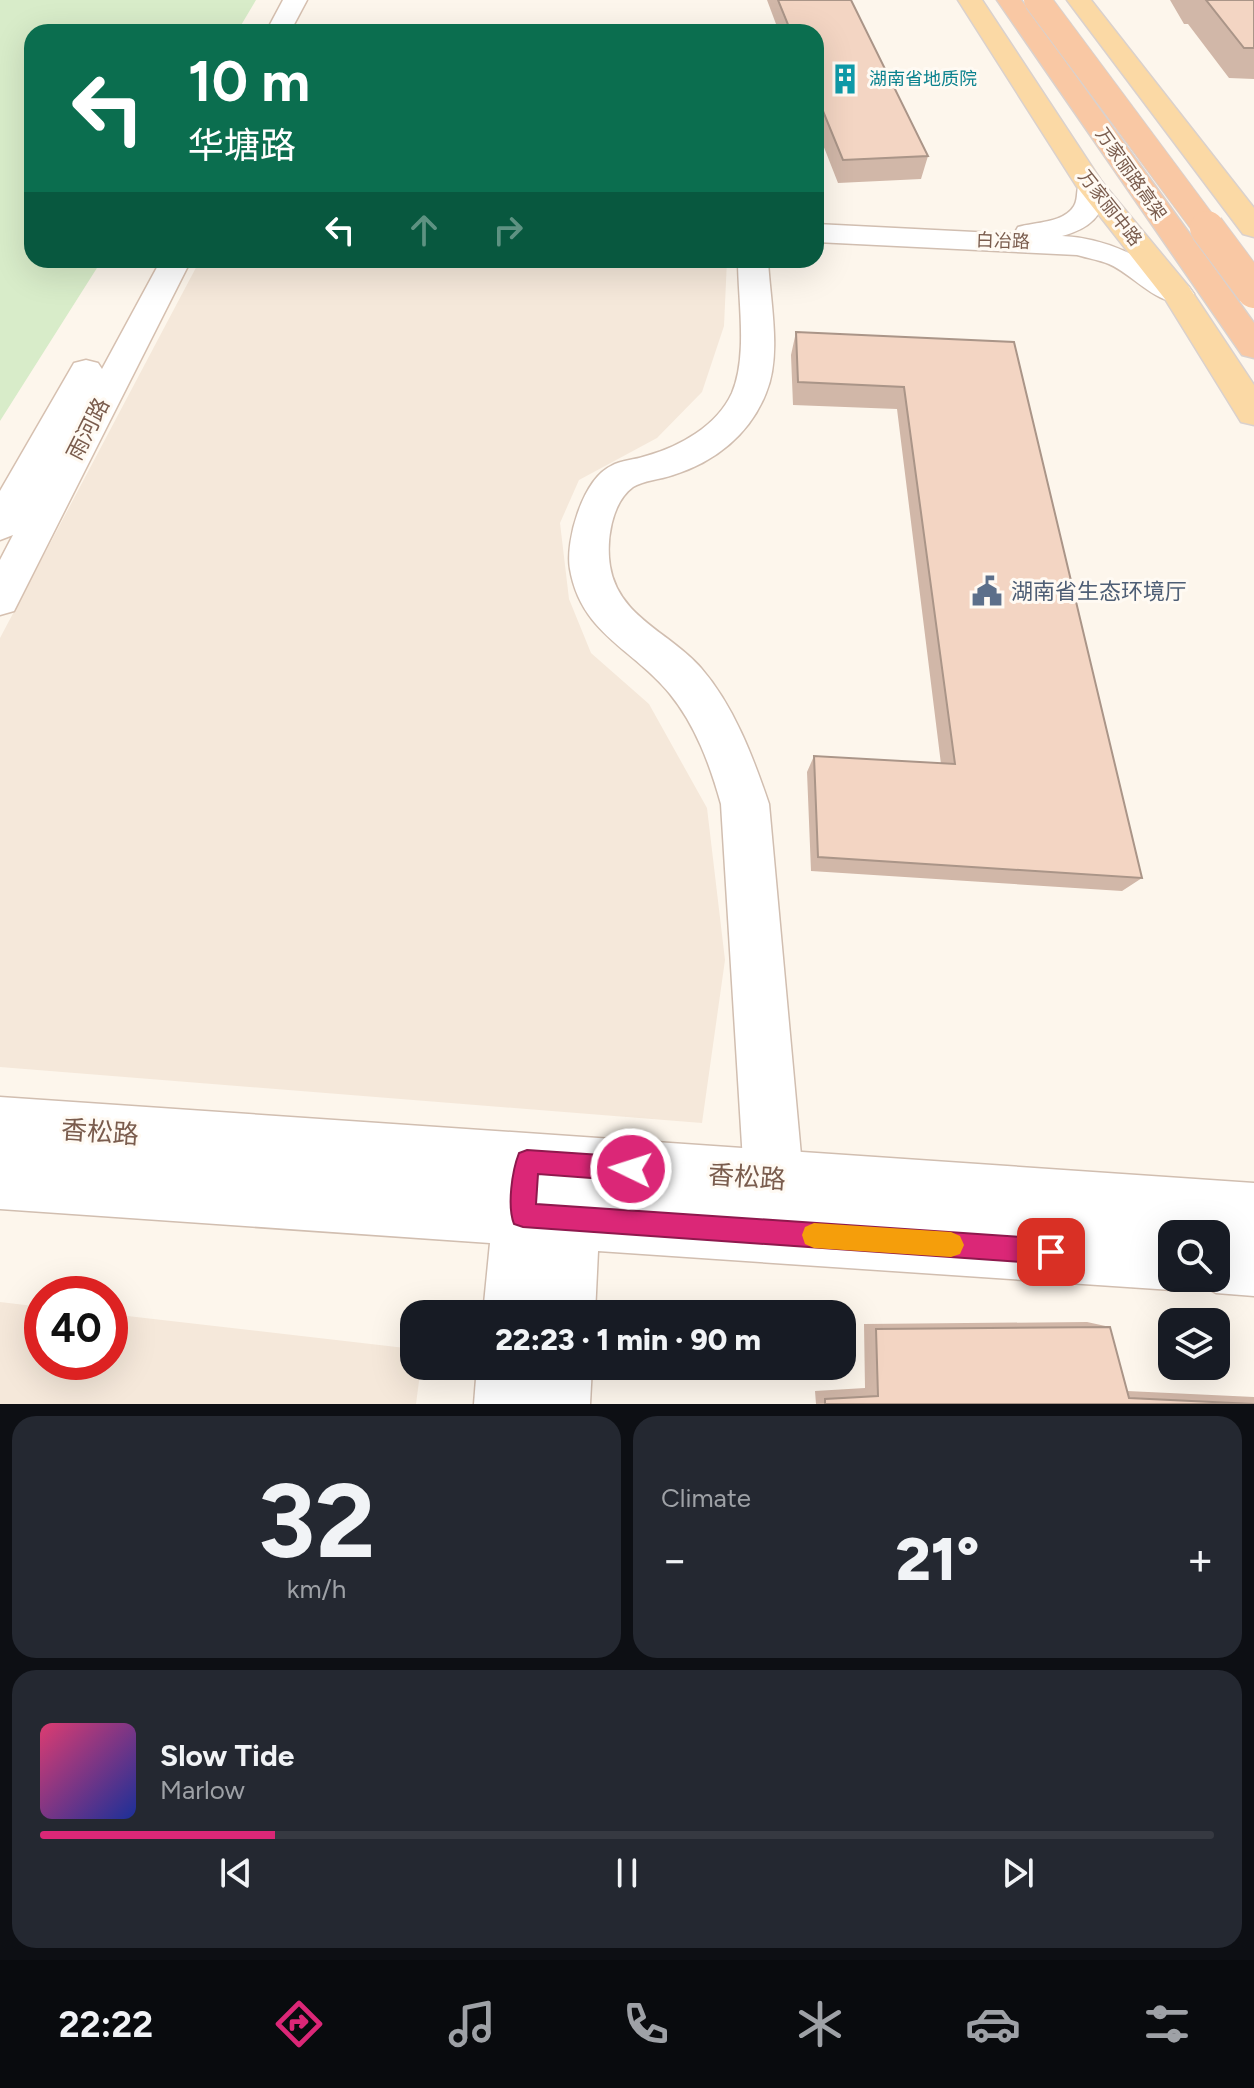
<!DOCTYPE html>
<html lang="en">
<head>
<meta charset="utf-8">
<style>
	:root { --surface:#171b24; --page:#242831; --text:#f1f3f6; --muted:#9ea1a6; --line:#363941; --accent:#db2777 }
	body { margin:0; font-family:Figtree,"Noto Sans SC",sans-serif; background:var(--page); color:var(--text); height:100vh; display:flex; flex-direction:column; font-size:30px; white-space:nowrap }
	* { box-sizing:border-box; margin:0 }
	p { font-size:26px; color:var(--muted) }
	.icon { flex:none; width:44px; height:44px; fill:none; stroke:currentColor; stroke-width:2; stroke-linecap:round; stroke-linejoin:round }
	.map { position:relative; height:1404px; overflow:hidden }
	.sheet { display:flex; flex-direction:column; gap:12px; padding:12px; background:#0d0f14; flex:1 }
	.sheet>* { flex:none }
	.hud { position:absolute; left:24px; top:24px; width:800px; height:244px; border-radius:24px; box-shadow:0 8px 32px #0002; background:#0b6e4f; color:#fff; overflow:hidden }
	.fabs { position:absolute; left:1158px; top:1220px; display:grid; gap:16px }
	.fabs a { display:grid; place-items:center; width:72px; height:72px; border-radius:16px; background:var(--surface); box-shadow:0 8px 32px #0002; font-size:40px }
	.speed { position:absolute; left:24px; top:1276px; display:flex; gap:16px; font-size:40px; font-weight:700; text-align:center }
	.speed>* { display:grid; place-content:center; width:104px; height:104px; border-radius:50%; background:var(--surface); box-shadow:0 8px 32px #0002; line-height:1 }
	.speed .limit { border:12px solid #d22; background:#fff; color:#111 }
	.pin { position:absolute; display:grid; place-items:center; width:68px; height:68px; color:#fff; margin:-34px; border-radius:16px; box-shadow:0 4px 12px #0006 }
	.me { position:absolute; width:88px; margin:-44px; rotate:274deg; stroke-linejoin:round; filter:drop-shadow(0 0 6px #0008) }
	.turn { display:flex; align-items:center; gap:28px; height:168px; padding:0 32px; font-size:36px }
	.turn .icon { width:104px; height:104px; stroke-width:2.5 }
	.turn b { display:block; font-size:56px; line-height:68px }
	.lanes { display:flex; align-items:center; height:76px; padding:0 32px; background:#0003; justify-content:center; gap:40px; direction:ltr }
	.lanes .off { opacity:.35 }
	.big { font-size:60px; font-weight:800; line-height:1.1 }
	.sheet .widget { flex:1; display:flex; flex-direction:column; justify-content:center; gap:12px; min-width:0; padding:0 28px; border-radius:24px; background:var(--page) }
	.sheet .dial { align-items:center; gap:0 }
	.dial b { font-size:104px; line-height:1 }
	.song { display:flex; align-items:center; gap:24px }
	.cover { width:96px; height:96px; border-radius:12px; background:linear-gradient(135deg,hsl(340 70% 55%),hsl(230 70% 35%)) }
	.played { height:8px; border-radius:4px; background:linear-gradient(90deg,var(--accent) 20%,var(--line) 20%) }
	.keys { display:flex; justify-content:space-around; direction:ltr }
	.heat { display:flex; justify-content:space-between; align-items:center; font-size:44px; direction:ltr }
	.sheet .tiles { flex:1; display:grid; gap:12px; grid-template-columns:1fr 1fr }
	.widget:last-child { grid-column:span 2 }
	.trip { position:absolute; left:400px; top:1300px; width:456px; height:80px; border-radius:24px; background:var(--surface); box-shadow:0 8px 32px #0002; font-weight:800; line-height:80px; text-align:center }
	.menu { display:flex; height:128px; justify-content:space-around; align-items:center; background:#090b0e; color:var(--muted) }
	.menu .icon { width:56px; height:56px }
	.menu .current { color:var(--accent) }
	.menu b { font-size:36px; color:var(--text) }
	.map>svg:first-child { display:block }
	.residential { fill:#f5e8da }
	.green { fill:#d8ecc9 }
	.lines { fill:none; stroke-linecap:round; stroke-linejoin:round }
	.minor-casing { stroke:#d1beb0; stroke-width:3 }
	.tertiary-casing { stroke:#d1beb0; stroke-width:3 }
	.secondary-casing { stroke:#d6c0b0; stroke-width:3 }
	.primary-casing { stroke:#dad1cd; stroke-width:3 }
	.trunk-casing { stroke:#dad1cd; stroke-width:3 }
	.minor { fill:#fff; fill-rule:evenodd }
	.tertiary { fill:#fff; fill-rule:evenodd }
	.secondary { fill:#fff; fill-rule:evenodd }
	.primary { fill:#fbd9a5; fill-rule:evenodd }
	.trunk { fill:#f9c8a4; fill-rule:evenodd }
	.trunk-bridge-far1-casing { stroke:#dad1cd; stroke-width:28; stroke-linecap:butt }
	.trunk-bridge-casing { stroke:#dad1cd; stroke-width:36; stroke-linecap:butt }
	.trunk-bridge-far1 { stroke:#f9c8a4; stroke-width:26 }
	.trunk-bridge { stroke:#f9c8a4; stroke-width:34 }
	.wall { fill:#d1b7a8 }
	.building { fill:#f3d5c3; stroke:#aa9588; stroke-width:2 }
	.route { fill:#db2777; stroke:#8e194d; stroke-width:2 }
	.slow { fill:#f59e0b }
	.labels { text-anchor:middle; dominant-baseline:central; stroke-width:6; stroke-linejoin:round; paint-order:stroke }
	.far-culture-label { font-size:18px; fill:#0d838f; stroke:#fffaf3; text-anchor:start }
	.far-street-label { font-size:18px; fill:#7a5c4d; stroke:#fffaf3 }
	.street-label { font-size:22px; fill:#7a5c4d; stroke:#fffaf3 }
	.service-label { font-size:22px; fill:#4e5e75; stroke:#fffaf3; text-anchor:start }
	.near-street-label { font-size:26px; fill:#7a5c4d; stroke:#fffaf3 }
</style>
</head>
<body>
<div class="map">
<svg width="1254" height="1404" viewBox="0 0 1254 1404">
	<rect width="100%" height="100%" fill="#fdf6ec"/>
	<!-- residential -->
	<g class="residential">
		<polygon points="200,260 727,260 724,326 702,392 657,438 579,480 560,523 569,599 591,653 649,704 707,808 725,960 702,1123 0,1067 0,638"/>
		<polygon points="0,1302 42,1307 42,1362 110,1362 110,1314 414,1349 414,1366 421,1366 416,1404 0,1404"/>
	</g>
	<!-- green -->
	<polygon class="green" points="0,0 256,0 237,32 32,32 32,260 102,260 0,421"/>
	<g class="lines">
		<!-- minor casing -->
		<g class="minor-casing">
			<path id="minor" d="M738,260H768C770,301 782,355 766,393C750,434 715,462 673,475C662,479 642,481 633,487C611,503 606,542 610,566C618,617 671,633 701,668C734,706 753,757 769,804L806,1210L797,1231L776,1240L755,1231L746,1210L721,804C710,765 696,726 670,694C634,649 581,634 570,569C565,541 583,479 611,466C621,460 635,460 646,456C679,447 717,426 732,393C748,355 738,301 738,260Z"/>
		</g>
		<!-- tertiary casing -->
		<g class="tertiary-casing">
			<g id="tertiary">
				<path d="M1091,178L1101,181L1105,187C1106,216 1088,229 1062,236C1111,238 1148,262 1189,287L1194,294L1189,301C1158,309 1135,275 1109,264C1099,260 1087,258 1077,255L816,242V224L1014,234L1018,227C1035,222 1064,223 1074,206C1079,198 1075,189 1081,181Z"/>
				<path d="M0,1097L1254,1183V1296L1216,1293L1193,1281L1172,1290L598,1251L595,1314H483L490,1243L0,1209ZM1172,1234H1216V1278H1172Z"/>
				<polygon points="477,1366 592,1366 590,1404 474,1404"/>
			</g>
		</g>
		<!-- secondary casing -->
		<g class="secondary-casing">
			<g id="secondary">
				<polygon points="283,0 307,0 290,32 266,32"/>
				<polygon points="161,260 191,260 14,611 0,615 0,560 13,535 0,540 0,491 74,363 86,360 98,363 102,369"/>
			</g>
		</g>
		<!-- primary casing -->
		<g class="primary-casing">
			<g id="primary">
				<polygon points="958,0 982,0 1102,182 1189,287 1254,385 1254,425 1241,422 1165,299 1077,187"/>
				<polygon points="1067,0 1091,0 1254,208 1254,237 1243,234"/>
			</g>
		</g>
		<!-- trunk casing -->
		<g class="trunk-casing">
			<polygon id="trunk" points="997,0 1021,0 1254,323 1254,358 1242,355"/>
		</g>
		<!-- minor -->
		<use href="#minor" class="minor"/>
		<!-- tertiary -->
		<use href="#tertiary" class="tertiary"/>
		<!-- secondary -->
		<use href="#secondary" class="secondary"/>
		<!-- primary -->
		<use href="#primary" class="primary"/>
		<!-- trunk -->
		<use href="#trunk" class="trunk"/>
		<!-- trunk-bridge-far1 casing -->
		<g class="trunk-bridge-far1-casing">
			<polyline id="trunk-bridge-far1" points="1037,0 1208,230"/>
		</g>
		<!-- trunk-bridge casing -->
		<g class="trunk-bridge-casing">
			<polyline id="trunk-bridge" points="1207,228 1254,291"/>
		</g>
		<!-- trunk-bridge-far1 -->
		<use href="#trunk-bridge-far1" class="trunk-bridge-far1"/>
		<!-- trunk-bridge -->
		<use href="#trunk-bridge" class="trunk-bridge"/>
	</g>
	<!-- wall -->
	<g class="wall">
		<polygon points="767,0 851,0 928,156 921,179 838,183 816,127 816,32 779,32"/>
		<polygon points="1170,0 1254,0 1254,79 1229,78 1188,24 1184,24"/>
		<polygon points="796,332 1014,342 1142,878 1122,891 811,871 807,772 814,756 941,764 897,409 793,405 791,355"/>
		<polygon points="1087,1322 1110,1327 1127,1391 1254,1397 1254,1404 816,1404 815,1391 865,1388 864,1324"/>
	</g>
	<!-- building -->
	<g class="building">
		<polygon points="778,0 851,0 928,156 843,160 816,94 816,32 791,32"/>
		<polygon points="1206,0 1254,0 1254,48 1244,48"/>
		<polygon points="796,332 1014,342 1142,878 818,857 814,756 955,764 904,387 798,382"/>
		<polygon points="1110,1327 1129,1398 1254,1404 825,1404 825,1399 878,1396 876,1329"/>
	</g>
	<!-- route -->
	<path class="route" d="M527,1150L631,1157L640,1160L643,1169L640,1177L631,1181L538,1174L536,1204L1051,1239L1059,1243L1063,1252L1059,1260L1051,1264L523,1227L514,1224C507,1206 512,1171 519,1153Z"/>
	<!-- slow -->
	<polygon class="slow" points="814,1223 951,1232 960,1236 964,1245 960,1254 951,1257 814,1248 805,1244 802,1235 805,1227"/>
	<!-- icons -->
	<defs>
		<g id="building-bare" transform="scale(2.4)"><path d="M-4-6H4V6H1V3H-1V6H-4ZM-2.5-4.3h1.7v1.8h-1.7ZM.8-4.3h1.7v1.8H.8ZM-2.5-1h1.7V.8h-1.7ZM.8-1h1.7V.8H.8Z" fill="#0f9aa8" stroke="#fffaf3" stroke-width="2.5" paint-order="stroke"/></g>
		<g id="civic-bare" transform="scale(2.4)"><path d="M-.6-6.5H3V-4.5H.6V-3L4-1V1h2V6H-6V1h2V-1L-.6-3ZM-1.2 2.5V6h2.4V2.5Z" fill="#5c6f8a" stroke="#fffaf3" stroke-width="2.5" paint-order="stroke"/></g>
	</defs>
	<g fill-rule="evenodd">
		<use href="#building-bare" x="845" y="79"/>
		<use href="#civic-bare" x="987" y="591"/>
	</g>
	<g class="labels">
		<!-- far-culture labels -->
		<g class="far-culture-label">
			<text x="869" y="79">湖南省地质院</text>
		</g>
		<!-- far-street labels -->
		<g class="far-street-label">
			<text transform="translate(1131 174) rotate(55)">万家丽路高架</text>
			<text transform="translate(1110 208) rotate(52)">万家丽中路</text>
			<text transform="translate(1003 241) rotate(2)">白冶路</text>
		</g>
		<!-- street labels -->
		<g class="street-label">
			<text transform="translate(88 429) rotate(-63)">雨河路</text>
		</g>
		<!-- service labels -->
		<g class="service-label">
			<text x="1011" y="591">湖南省生态环境厅</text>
		</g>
		<!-- near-street labels -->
		<g class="near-street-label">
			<text transform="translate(100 1132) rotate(4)">香松路</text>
			<text transform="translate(747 1177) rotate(4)">香松路</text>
		</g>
	</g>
</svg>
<div class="fabs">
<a><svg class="icon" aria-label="search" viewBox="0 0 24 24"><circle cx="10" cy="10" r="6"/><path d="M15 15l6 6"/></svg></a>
<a><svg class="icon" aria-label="layers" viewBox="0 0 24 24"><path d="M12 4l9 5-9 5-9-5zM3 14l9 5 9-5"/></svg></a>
</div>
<div class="speed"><div class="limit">40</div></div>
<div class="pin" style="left:1051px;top:1252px;background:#d93025"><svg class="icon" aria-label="arrive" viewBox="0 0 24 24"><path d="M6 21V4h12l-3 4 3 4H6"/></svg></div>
<svg class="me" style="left:631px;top:1169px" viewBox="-20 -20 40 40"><circle r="17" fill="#db2777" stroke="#fff" stroke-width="3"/><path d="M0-11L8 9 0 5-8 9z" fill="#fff"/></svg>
<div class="trip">22:23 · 1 min · 90 m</div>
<div class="hud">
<div class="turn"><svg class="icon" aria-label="left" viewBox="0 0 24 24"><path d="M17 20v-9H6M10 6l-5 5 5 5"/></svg><div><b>10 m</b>华塘路</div></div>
<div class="lanes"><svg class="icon" aria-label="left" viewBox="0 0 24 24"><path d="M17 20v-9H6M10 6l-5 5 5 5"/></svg><svg class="icon off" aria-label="ahead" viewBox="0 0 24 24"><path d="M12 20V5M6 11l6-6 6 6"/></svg><svg class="icon off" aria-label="right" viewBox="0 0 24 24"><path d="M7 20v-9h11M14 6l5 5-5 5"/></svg></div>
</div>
</div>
<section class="sheet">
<div class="tiles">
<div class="widget dial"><b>32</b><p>km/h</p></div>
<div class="widget"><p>Climate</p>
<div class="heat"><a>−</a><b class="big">21°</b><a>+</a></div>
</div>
<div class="widget">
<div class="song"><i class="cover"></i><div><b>Slow Tide</b><p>Marlow</p></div></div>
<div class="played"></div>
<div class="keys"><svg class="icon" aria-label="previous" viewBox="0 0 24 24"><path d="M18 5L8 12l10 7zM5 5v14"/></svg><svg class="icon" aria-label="pause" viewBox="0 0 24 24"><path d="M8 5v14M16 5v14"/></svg><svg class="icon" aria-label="next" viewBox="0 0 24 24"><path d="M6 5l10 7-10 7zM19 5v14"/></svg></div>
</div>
</div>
</section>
<nav class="menu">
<b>22:22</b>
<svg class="icon current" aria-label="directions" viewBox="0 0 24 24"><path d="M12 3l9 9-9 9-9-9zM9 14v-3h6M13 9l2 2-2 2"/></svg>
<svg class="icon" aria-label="music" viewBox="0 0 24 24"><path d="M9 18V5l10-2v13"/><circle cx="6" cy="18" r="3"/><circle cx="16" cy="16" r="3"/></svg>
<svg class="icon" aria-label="phone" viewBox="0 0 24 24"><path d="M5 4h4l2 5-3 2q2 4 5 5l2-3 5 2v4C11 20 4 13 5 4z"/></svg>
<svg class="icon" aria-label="climate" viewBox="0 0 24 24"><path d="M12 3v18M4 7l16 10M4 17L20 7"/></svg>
<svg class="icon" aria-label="car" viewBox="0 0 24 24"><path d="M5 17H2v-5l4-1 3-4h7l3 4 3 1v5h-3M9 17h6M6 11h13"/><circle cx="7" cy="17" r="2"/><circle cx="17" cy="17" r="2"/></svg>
<svg class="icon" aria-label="filters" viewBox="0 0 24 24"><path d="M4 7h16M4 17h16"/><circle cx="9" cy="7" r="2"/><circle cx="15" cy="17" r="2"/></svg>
</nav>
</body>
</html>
